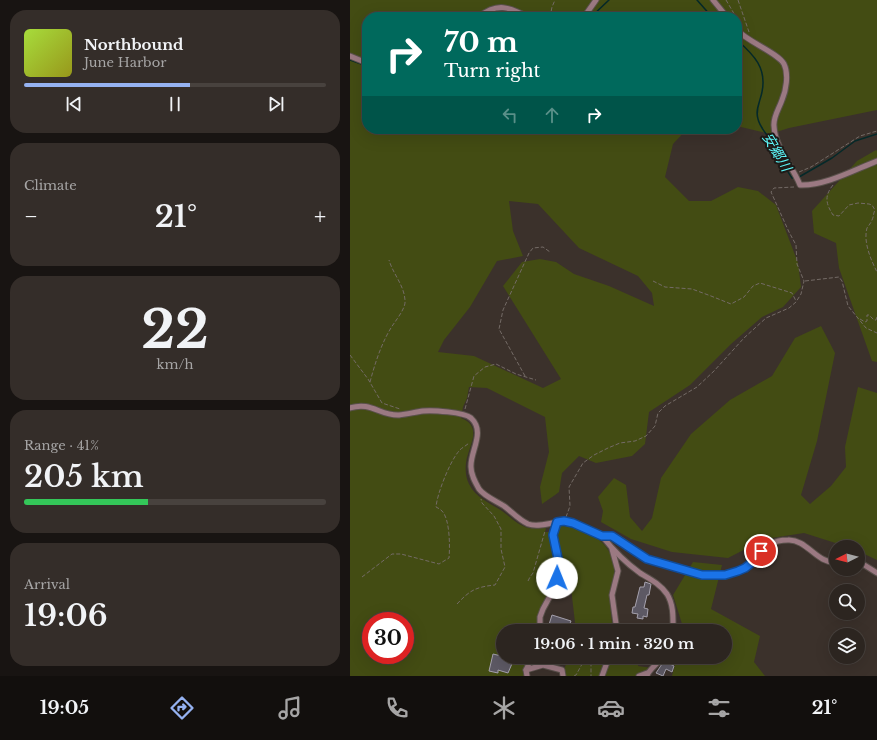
<!DOCTYPE html>
<html lang="en">
<head>
<meta charset="utf-8">
<style>
	:root { --surface:#2c2520; --page:#342d29; --text:#f1f3f6; --muted:#a6a5a5; --line:#48423e; --accent:#95b2f1 }
	body { margin:0; font-family:"Libre Baskerville","Noto Sans JP",serif; background:var(--page); color:var(--text); height:100vh; display:flex; flex-direction:column; font-size:15px; white-space:nowrap }
	* { box-sizing:border-box; margin:0 }
	p { font-size:13px; color:var(--muted) }
	.icon { flex:none; width:22px; height:22px; fill:none; stroke:currentColor; stroke-width:2; stroke-linecap:round; stroke-linejoin:round }
	.map { position:relative; flex:1; overflow:hidden }
	.drawer { display:flex; flex-direction:column; gap:10px; padding:10px; background:#181412; width:350px }
	.drawer>* { flex:none }
	.hud { position:absolute; left:12px; top:12px; width:380px; height:122px; border-radius:16px; box-shadow:0 4px 16px #0002,0 0 0 1px var(--line); background:#00695c; color:#fff; overflow:hidden }
	.needle { width:26px; rotate:264deg }
	.tools { position:absolute; left:479px; top:540px; display:grid; gap:8px }
	.tools a { display:grid; place-items:center; width:36px; height:36px; border-radius:50%; background:var(--surface); box-shadow:0 4px 16px #0002,0 0 0 1px var(--line); font-size:20px }
	.speed { position:absolute; left:12px; top:612px; display:flex; gap:8px; font-size:20px; font-weight:700; text-align:center }
	.speed>* { display:grid; place-content:center; width:52px; height:52px; border-radius:50%; background:var(--surface); box-shadow:0 4px 16px #0002,0 0 0 1px var(--line); line-height:1 }
	.speed .limit { border:6px solid #d22; background:#fff; color:#111 }
	.pin { position:absolute; display:grid; place-items:center; width:34px; height:34px; color:#fff; margin:-17px; border:2px solid #fff; border-radius:50%; box-shadow:0 1px 4px #0007 }
	.me { position:absolute; width:44px; margin:-22px; rotate:1deg; stroke-linejoin:round; filter:drop-shadow(0 0 3px #0008) }
	.turn { display:flex; align-items:center; gap:14px; height:84px; padding:0 16px; font-size:18px }
	.turn .icon { width:52px; height:52px; stroke-width:2.5 }
	.turn b { display:block; font-size:28px; line-height:34px }
	.lanes { display:flex; align-items:center; height:38px; padding:0 16px; background:#0003; justify-content:center; gap:20px; direction:ltr }
	.lanes .off { opacity:.35 }
	.big { font-size:30px; font-weight:600; line-height:1.1 }
	.drawer .card { flex:1; display:flex; flex-direction:column; justify-content:center; gap:6px; min-width:0; padding:0 14px; border-radius:16px; background:var(--page) }
	.drawer .dial { align-items:center; gap:0 }
	.dial b { font-size:52px; line-height:1 }
	.song { display:flex; align-items:center; gap:12px }
	.cover { width:48px; height:48px; border-radius:6px; background:linear-gradient(135deg,hsl(80 70% 55%),hsl(60 70% 35%)) }
	.played { height:4px; border-radius:2px; background:linear-gradient(90deg,var(--accent) 55%,var(--line) 55%) }
	.keys { display:flex; justify-content:space-around; direction:ltr }
	.heat { display:flex; justify-content:space-between; align-items:center; font-size:22px; direction:ltr }
	.charge { height:6px; border-radius:3px; background:linear-gradient(90deg,#34c759 41%,var(--line) 0) }
	.trip { position:absolute; left:146px; top:624px; width:236px; height:40px; border-radius:20px; background:var(--surface); box-shadow:0 4px 16px #0002,0 0 0 1px var(--line); font-weight:600; line-height:40px; text-align:center }
	.tabs { display:flex; height:64px; justify-content:space-around; align-items:center; background:#120f0d; color:var(--muted) }
	.tabs .icon { width:28px; height:28px }
	.tabs .current { color:var(--accent) }
	.tabs b { font-size:18px; color:var(--text) }
	main { display:flex; flex:1; min-height:0 }
	.map>svg:first-child { display:block }
	.green { fill:#434c13; fill-rule:evenodd }
	.lines { fill:none; stroke-linecap:round; stroke-linejoin:round }
	.stream { stroke:#052929; stroke-width:1.5 }
	.building { fill:#5d5964; stroke:#a6a2ae }
	.street-casing { stroke:#59504a; stroke-width:7 }
	.path { stroke:#746b66; stroke-width:1; stroke-dasharray:4 2; stroke-linecap:butt }
	.street { stroke:#9b7982; stroke-width:5 }
	.route-casing { stroke:#114b97; stroke-width:10 }
	.route { stroke:#1a73e8; stroke-width:7 }
	.labels { text-anchor:middle; dominant-baseline:central; stroke-width:4; stroke-linejoin:round; paint-order:stroke }
	.water-label { font-size:14px; font-style:italic; fill:#5cf6f8; stroke:#1e1a17 }
</style>
</head>
<body>
<main>
<section class="drawer">
<div class="card">
<div class="song"><i class="cover"></i><div><b>Northbound</b><p>June Harbor</p></div></div>
<div class="played"></div>
<div class="keys"><svg class="icon" aria-label="previous" viewBox="0 0 24 24"><path d="M18 5L8 12l10 7zM5 5v14"/></svg><svg class="icon" aria-label="pause" viewBox="0 0 24 24"><path d="M8 5v14M16 5v14"/></svg><svg class="icon" aria-label="next" viewBox="0 0 24 24"><path d="M6 5l10 7-10 7zM19 5v14"/></svg></div>
</div>
<div class="card"><p>Climate</p>
<div class="heat"><a>−</a><b class="big">21°</b><a>+</a></div>
</div>
<div class="card dial"><b>22</b><p>km/h</p></div>
<div class="card"><p>Range · 41%</p><b class="big">205 km</b><div class="charge"></div></div>
<div class="card"><p>Arrival</p><b class="big">19:06</b></div>
</section>
<div class="map">
<svg width="527" height="676" viewBox="0 0 527 676">
	<rect width="100%" height="100%" fill="#3b312b"/>
	<!-- green -->
	<g class="green">
		<path d="M0,0H527V110L439,128L420,134L387,126V17H17V129H337L323,144L315,177L339,201H361L388,187L408,191L426,205L448,263L451,287L433,307L412,317L381,344L340,385L299,412L295,444L282,456L246,463L229,456L212,473L209,492L205,495L192,504L190,487L199,452L195,417L137,388L119,387L117,398L113,407L111,418C134,427 118,446 116,463C115,470 116,478 119,484C126,498 140,503 152,511C160,517 168,525 178,528C183,529 190,528 196,528L195,532H198L201,530L203,549L206,565L202,586L188,616L186,631H153V657H179L175,667L174,676H0ZM159,201L188,204L229,248L288,276L302,293L304,306L259,286L224,274L206,262L190,259L172,262L153,286L211,379L193,388L124,356L88,352L94,340L120,307L147,261L173,256L163,231ZM21,621H55V655H21Z"/>
		<polygon points="526,150 527,151 527,362 522,361 489,268 486,243 464,233 462,211 507,161"/>
		<polygon points="471,326 485,353 467,441 451,495 460,504 481,486 496,467 495,447 508,387 527,393 527,560 508,551 508,547 498,547 454,533 415,539 378,558 322,552 281,539 251,522 253,511 248,497 264,478 276,485 280,517 292,531 302,518 311,478 341,434 380,400 422,376 445,338"/>
		<path d="M210,526C237,526 268,545 264,576C263,584 259,592 260,600C260,610 262,621 263,631H226L221,588L216,583L208,584L207,550L206,533Z"/>
		<polygon points="343,562 372,565 361,609 410,636 404,662 415,676 322,676 327,657 375,657 375,631 332,631 333,627 323,595"/>
		<polygon points="219,657 256,657 249,676 214,676 213,672"/>
		<polygon points="260,657 289,657 288,666 302,668 296,674 285,676 253,676"/>
	</g>
	<g class="lines">
		<!-- stream -->
		<g class="stream">
			<polyline points="347,0 362,17"/>
			<polyline points="143,17 156,13 166,17"/>
			<polyline points="241,17 259,0"/>
			<path d="M387,40C404,55 417,68 412,92C410,102 405,110 408,119C410,128 418,135 422,143C429,155 434,167 442,178L445,177"/>
			<polyline points="0,60 17,66"/>
			<polyline points="449,177 482,158 505,141 527,134"/>
		</g>
	</g>
	<!-- building -->
	<g class="building">
		<polygon points="295,582 301,584 299,595 297,595 294,608 298,609 297,617 293,616 293,619 287,618 288,614 282,613 283,607 285,607 290,587 294,587"/>
		<polygon points="202,615 221,621 218,628 208,625 205,631 197,631"/>
		<polygon points="143,654 164,659 158,673 148,670 148,673 139,671"/>
		<polygon points="314,661 324,666 322,672 316,669 313,676 306,673"/>
	</g>
	<g class="lines">
		<!-- street casing -->
		<g class="street-casing">
			<g id="street">
				<polyline points="363,0 377,17"/>
				<path d="M129,17C147,2 159,7 178,17"/>
				<polyline points="234,17 246,0"/>
				<path d="M387,30C398,42 428,53 434,64C439,74 436,91 432,100C429,109 423,117 424,126C425,148 442,165 450,185C475,186 504,170 527,161"/>
				<polyline points="0,56 17,63"/>
				<path d="M0,408C21,401 30,416 49,415C58,414 65,412 73,411C82,410 114,412 121,418C136,432 120,451 121,467C121,475 125,482 129,489C134,496 146,501 154,506C162,512 169,520 178,524C192,529 208,518 223,523C233,526 241,532 251,536C254,537 259,535 263,536C272,539 281,549 290,555C300,560 311,563 321,566C340,571 355,578 374,575C381,574 389,572 394,568C413,558 411,540 438,540C457,539 467,564 486,562"/>
				<path d="M252,536C263,550 276,563 290,573C300,579 310,584 317,594C324,605 323,619 323,631"/>
				<polyline points="262,549 268,571 262,595 267,631"/>
				<polyline points="508,561 527,573"/>
				<polyline points="190,631 190,617 193,609 205,587 210,568 203,535 207,522"/>
				<polyline points="176,670 193,665 212,670 213,676"/>
				<polyline points="177,676 176,670 182,657"/>
				<polyline points="252,676 259,657"/>
				<polyline points="289,676 297,673"/>
				<path d="M297,676C298,670 308,664 312,657"/>
			</g>
		</g>
		<!-- path -->
		<g class="path">
			<polyline points="376,0 386,17"/>
			<polyline points="388,0 399,32"/>
			<polyline points="200,17 202,7 205,0"/>
			<polyline points="387,19 390,26"/>
			<polyline points="449,172 461,167 510,136 527,131"/>
			<path d="M483,185C474,196 476,204 483,215L489,216L499,205L508,203L519,204L522,205L525,210C523,214 524,216 522,220C521,223 519,225 517,228C513,242 521,260 527,272"/>
			<polyline points="303,281 315,287 342,289 361,296 381,304 394,297 403,286 410,283 442,293 446,301"/>
			<polyline points="455,281 489,277 492,281 498,306 516,328 527,333"/>
			<polyline points="510,319 515,322 517,321 517,315 519,315 524,320 526,320 527,316"/>
			<polyline points="0,355 18,379 32,403 50,409"/>
			<polyline points="175,376 149,329 153,310 179,253 183,248 193,247 200,252"/>
			<path d="M20,382C25,363 33,338 45,322C49,316 56,307 55,300C54,285 43,274 39,260"/>
			<polyline points="115,409 124,376 135,367 146,364 166,374 186,380"/>
			<polyline points="216,517 220,506 219,487 233,463 244,455 258,448 270,443 285,441 296,436 305,426 308,413 315,406 347,387 364,371 394,338 416,318 439,308 446,302 451,294 454,281 447,264 446,245 439,232 421,192 424,188 444,187"/>
			<path d="M12,577L42,554H51L89,564L99,558C100,547 100,519 92,511C90,509 88,508 86,507C87,494 100,461 109,451C111,448 116,446 119,443"/>
			<polyline points="178,581 180,577 183,573 195,531"/>
			<path d="M107,604C120,590 126,587 145,585L155,567L151,549V529L144,516L132,503L131,499"/>
			<polyline points="239,657 241,660 241,676"/>
			<polyline points="224,676 226,675 236,657"/>
		</g>
		<!-- street -->
		<use href="#street" class="street"/>
	</g>
	<g class="lines">
		<!-- route casing -->
		<g class="route-casing">
			<polyline id="route" points="207,578 210,568 203,535 207,522 214,521 223,523 252,536 262,536 297,559 352,575 375,575 388,571 395,568 400,564 408,557 411,551"/>
		</g>
		<!-- route -->
		<use href="#route" class="route"/>
	</g>
	<g class="labels">
		<!-- water labels -->
		<g class="water-label">
			<text transform="translate(427 152) rotate(59)">安郷川</text>
		</g>
	</g>
</svg>
<div class="tools">
<a><svg class="needle" viewBox="-14 -14 28 28"><path d="M0-13l5 13h-10z" fill="#e53935"/><path d="M0 13l5-13h-10z" fill="#a6a5a5"/></svg></a>
<a><svg class="icon" aria-label="search" viewBox="0 0 24 24"><circle cx="10" cy="10" r="6"/><path d="M15 15l6 6"/></svg></a>
<a><svg class="icon" aria-label="layers" viewBox="0 0 24 24"><path d="M12 4l9 5-9 5-9-5zM3 14l9 5 9-5"/></svg></a>
</div>
<div class="speed"><div class="limit">30</div></div>
<div class="pin" style="left:411px;top:551px;background:#d93025"><svg class="icon" aria-label="arrive" viewBox="0 0 24 24"><path d="M6 21V4h12l-3 4 3 4H6"/></svg></div>
<svg class="me" style="left:207px;top:578px" viewBox="-20 -20 40 40"><circle r="19" fill="#fff"/><path d="M0-13L10 11 0 6-10 11z" fill="#1a73e8"/></svg>
<div class="trip">19:06 · 1 min · 320 m</div>
<div class="hud">
<div class="turn"><svg class="icon" aria-label="right" viewBox="0 0 24 24"><path d="M7 20v-9h11M14 6l5 5-5 5"/></svg><div><b>70 m</b>Turn right</div></div>
<div class="lanes"><svg class="icon off" aria-label="left" viewBox="0 0 24 24"><path d="M17 20v-9H6M10 6l-5 5 5 5"/></svg><svg class="icon off" aria-label="ahead" viewBox="0 0 24 24"><path d="M12 20V5M6 11l6-6 6 6"/></svg><svg class="icon" aria-label="right" viewBox="0 0 24 24"><path d="M7 20v-9h11M14 6l5 5-5 5"/></svg></div>
</div>
</div>
</main>
<nav class="tabs">
<b>19:05</b>
<svg class="icon current" aria-label="directions" viewBox="0 0 24 24"><path d="M12 3l9 9-9 9-9-9zM9 14v-3h6M13 9l2 2-2 2"/></svg>
<svg class="icon" aria-label="music" viewBox="0 0 24 24"><path d="M9 18V5l10-2v13"/><circle cx="6" cy="18" r="3"/><circle cx="16" cy="16" r="3"/></svg>
<svg class="icon" aria-label="phone" viewBox="0 0 24 24"><path d="M5 4h4l2 5-3 2q2 4 5 5l2-3 5 2v4C11 20 4 13 5 4z"/></svg>
<svg class="icon" aria-label="climate" viewBox="0 0 24 24"><path d="M12 3v18M4 7l16 10M4 17L20 7"/></svg>
<svg class="icon" aria-label="car" viewBox="0 0 24 24"><path d="M5 17H2v-5l4-1 3-4h7l3 4 3 1v5h-3M9 17h6M6 11h13"/><circle cx="7" cy="17" r="2"/><circle cx="17" cy="17" r="2"/></svg>
<svg class="icon" aria-label="filters" viewBox="0 0 24 24"><path d="M4 7h16M4 17h16"/><circle cx="9" cy="7" r="2"/><circle cx="15" cy="17" r="2"/></svg>
<b>21°</b>
</nav>
</body>
</html>
